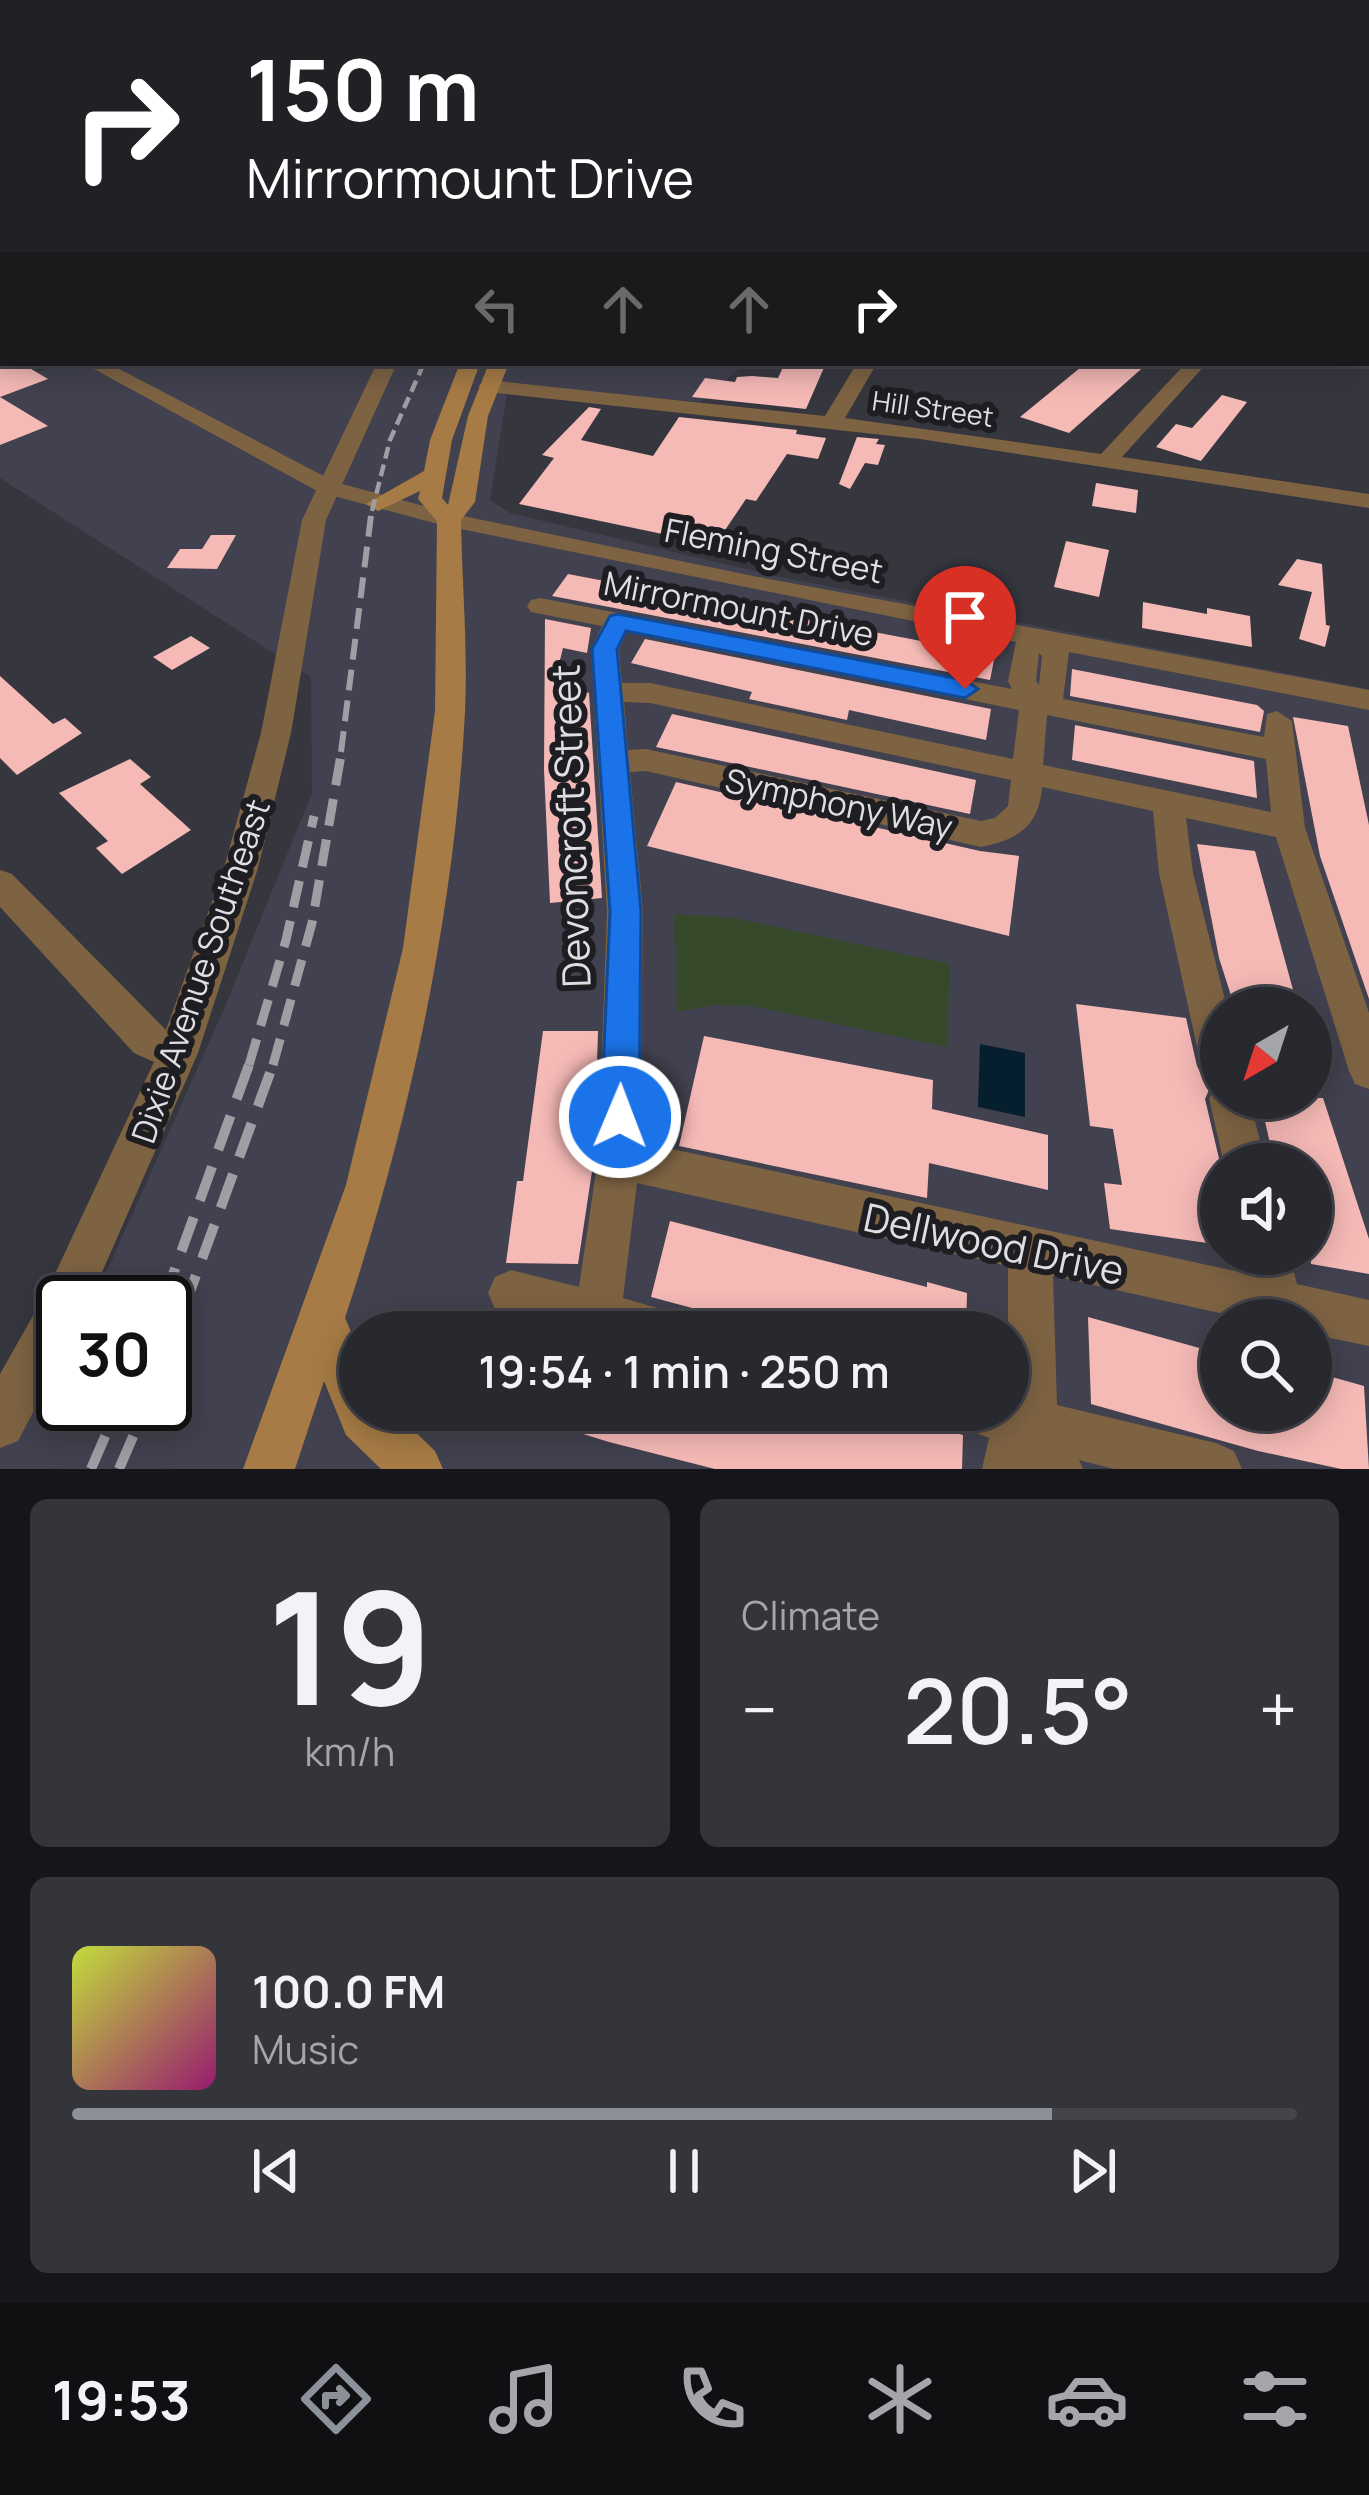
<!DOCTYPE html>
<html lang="en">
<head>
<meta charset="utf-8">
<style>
	:root { --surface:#28282f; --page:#34343b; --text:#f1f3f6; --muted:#a5a6aa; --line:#44444b; --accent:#8c9099 }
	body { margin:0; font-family:Manrope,sans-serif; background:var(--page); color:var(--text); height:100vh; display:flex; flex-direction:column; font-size:45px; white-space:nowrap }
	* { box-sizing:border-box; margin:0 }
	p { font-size:39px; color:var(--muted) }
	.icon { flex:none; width:66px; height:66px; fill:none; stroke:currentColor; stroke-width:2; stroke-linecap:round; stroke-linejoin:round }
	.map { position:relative; height:1469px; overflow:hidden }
	.side { display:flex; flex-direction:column; gap:30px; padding:30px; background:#16161a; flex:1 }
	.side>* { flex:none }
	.banner { position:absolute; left:0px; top:0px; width:1371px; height:366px; box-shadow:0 6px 30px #0003,0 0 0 3px var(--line); background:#202124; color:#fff; overflow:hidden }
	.needle { width:78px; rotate:219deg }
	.fabs { position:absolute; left:1200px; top:987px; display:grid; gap:24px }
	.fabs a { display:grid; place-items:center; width:132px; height:132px; border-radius:50%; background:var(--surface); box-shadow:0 6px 30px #0003,0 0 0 3px var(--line); font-size:60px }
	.speed { position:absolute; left:36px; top:1275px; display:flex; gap:24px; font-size:60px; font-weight:700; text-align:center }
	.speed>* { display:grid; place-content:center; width:156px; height:156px; border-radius:50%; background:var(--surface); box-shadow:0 6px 30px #0003,0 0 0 3px var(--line); line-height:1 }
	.speed .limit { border:6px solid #111; border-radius:18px; background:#fff; color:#111 }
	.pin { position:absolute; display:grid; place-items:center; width:102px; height:102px; color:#fff; margin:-123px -51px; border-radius:50% 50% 50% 0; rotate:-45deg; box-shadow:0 0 12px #0007 }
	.pin .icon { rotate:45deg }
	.me { position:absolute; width:132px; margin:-66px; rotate:1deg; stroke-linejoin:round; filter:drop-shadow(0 0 9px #0008) }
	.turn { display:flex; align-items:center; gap:42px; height:252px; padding:0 48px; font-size:54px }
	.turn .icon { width:156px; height:156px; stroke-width:2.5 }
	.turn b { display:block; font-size:84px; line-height:102px }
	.lanes { display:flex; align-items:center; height:114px; padding:0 48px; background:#0003; justify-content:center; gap:60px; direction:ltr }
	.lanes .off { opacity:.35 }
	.big { font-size:90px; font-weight:600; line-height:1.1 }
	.side .tile { flex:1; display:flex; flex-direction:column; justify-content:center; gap:18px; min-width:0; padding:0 42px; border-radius:18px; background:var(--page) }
	.side .dial { align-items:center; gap:0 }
	.dial b { font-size:156px; line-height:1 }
	.song { display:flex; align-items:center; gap:36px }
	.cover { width:144px; height:144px; border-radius:18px; background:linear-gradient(135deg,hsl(70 70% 55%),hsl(320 70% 35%)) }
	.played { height:12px; border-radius:6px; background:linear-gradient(90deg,var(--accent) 80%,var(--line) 80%) }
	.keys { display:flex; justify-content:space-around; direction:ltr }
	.heat { display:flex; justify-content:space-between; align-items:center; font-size:66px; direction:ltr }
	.side .tiles { flex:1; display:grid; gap:30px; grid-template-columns:1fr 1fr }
	.tile:last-child { grid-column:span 2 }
	.trip { position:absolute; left:339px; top:1311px; width:690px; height:120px; border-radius:60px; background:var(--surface); box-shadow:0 6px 30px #0003,0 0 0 3px var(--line); font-weight:600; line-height:120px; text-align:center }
	.menu { display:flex; height:192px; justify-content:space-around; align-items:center; background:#101013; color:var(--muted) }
	.menu .icon { width:84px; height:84px }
	.menu .selected { color:var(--accent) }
	.menu b { font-size:54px; color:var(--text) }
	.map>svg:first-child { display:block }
	.built { fill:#41414f; fill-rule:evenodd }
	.green { fill:#364a2b }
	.water { fill:#061f2e }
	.building { fill:#f5b9b6 }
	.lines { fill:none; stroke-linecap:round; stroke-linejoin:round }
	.minor { fill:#7e6343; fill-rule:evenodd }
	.tertiary { fill:#7e6343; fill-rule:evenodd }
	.secondary { fill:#a67b45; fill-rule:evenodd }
	.rail-far3 { stroke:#9e9ea4; stroke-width:4.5; stroke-dasharray:12 6; stroke-linecap:butt }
	.rail-far2 { stroke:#9e9ea4; stroke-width:6; stroke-dasharray:21 10; stroke-linecap:butt }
	.rail-far1 { stroke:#9e9ea4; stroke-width:9; stroke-dasharray:27 14; stroke-linecap:butt }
	.rail { stroke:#9e9ea4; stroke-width:10; stroke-dasharray:36 18; stroke-linecap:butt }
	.route { fill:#1a73e8; stroke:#114b97; stroke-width:3 }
	.labels { text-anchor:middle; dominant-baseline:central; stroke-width:12; stroke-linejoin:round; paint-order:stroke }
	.far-street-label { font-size:27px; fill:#dedee3; stroke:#1e1e22 }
	.street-label { font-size:33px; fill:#dedee3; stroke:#1e1e22 }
	.near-street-label { font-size:39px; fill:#dedee3; stroke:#1e1e22 }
</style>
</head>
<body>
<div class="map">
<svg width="1369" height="1469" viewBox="0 0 1369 1469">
	<rect width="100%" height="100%" fill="#36363f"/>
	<!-- built -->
	<path class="built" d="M64,363H746L701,402L508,387L490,500L510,513L780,577L1369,689V1469H0V1431L63,1344V1404H165V1302H93L224,1009L312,793L311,677L0,478V386ZM1221,1008H1311V1098H1221ZM1221,1164H1311V1254H1221ZM1221,1320H1311V1410H1221ZM360,1332H1008V1410H360Z"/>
	<!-- green -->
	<polygon class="green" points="674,914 735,918 950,964 947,1047 751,1006 714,1005 677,1012"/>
	<!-- water -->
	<polygon class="water" points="980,1044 1025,1053 1025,1117 978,1107"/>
	<!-- building -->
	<g class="building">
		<polygon points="0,363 21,363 48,379 0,397 48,426 0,445"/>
		<polygon points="785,363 826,363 806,409 692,397 705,378 735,382 737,377 752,376 778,378"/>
		<polygon points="1086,363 1148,363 1069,433 1020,417"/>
		<polygon points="1222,395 1247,402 1201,461 1156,447 1176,424 1192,428"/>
		<polygon points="589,407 601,409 581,440 653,456 679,417 797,430 796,434 826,438 818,459 787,454 756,501 746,499 715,545 519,504 554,458 542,455"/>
		<polygon points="857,437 879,439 876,444 885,445 878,465 865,463 850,489 839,484"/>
		<polygon points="1096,483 1138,490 1136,513 1092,506"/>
		<polygon points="211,535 236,535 217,569 167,568 180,549 202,549"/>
		<polygon points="1066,541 1109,550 1099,597 1054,587"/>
		<polygon points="1297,559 1322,564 1326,625 1330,626 1325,647 1299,639 1312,592 1278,585"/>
		<polygon points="568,574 995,655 990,680 552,596"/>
		<polygon points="1143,602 1207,614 1207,608 1250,616 1252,647 1142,628"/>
		<polygon points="545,619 591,628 587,653 563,648 554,684 589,693 602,898 550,903 544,770"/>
		<polygon points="191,636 210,648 172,670 153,657"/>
		<polygon points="645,639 991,709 986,740 849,710 847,720 749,699 752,692 631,663"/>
		<polygon points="1072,669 1257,705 1264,711 1260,732 1070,696"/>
		<polygon points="0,676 53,724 65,718 82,733 17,775 0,758"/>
		<polygon points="672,714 976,780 970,814 656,747"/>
		<polygon points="1293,717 1348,726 1369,825 1369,999 1320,856"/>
		<polygon points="1075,725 1254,761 1257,798 1072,760"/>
		<polygon points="130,759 151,777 140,784 191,830 122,874 96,848 108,841 59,793"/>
		<polygon points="676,782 980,851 1019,856 1009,936 647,846"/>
		<polygon points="1197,844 1255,851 1298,1008 1235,1008 1219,958"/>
		<polygon points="1076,1004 1186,1018 1197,1066 1209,1090 1205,1099 1221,1167 1221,1245 1110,1229 1104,1183 1122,1185 1113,1129 1090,1126"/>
		<polygon points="543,1031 598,1031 594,1158 578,1264 506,1263 517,1181 523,1181"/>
		<polygon points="704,1036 933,1080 932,1109 1048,1135 1048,1190 929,1163 927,1198 679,1146"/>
		<polygon points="1254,1098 1323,1098 1369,1239 1369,1274 1311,1264 1311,1164 1274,1161 1264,1117 1258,1116"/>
		<polygon points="670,1221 927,1287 927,1282 967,1293 966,1332 782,1332 651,1297"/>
		<polygon points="1088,1317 1221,1354 1221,1410 1311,1410 1311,1371 1364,1386 1369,1469 1341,1469 1258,1451 1091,1404"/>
		<polygon points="522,1410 871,1410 963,1435 962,1469 715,1469 609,1442 522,1415"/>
	</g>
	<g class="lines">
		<!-- minor -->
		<g class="minor">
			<rect x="1368" y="322" width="1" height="11"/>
			<polygon points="377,363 397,363 326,520 291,733 258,868 198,1053 89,1302 63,1302 63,1355 18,1441 0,1448 0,1374 47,1291 154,1062 134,1053 0,907 0,870 12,874 166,1030 224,868 261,733 302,520"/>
			<polygon points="857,363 877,363 845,418 1101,454 1186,363 1207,363 1122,457 1369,494 1369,508 920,439 488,392 478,386 488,380 825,416"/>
			<path d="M449,513L758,577L1369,690V710L1069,652L1063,699L1264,737L1267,714L1277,711L1292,721L1305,828L1369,1013V1089L1355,1084L1349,1071L1276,837L1186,818L1193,873L1227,1008H1221V1098H1249L1266,1164H1224L1209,1098L1220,1083L1207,1078L1201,1065L1159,873L1153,811L1042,787C1039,826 1018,840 981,847L646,771L630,772L643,912L640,1142L1249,1274L1245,1254H1289L1297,1284L1369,1300V1346L1311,1334V1320H1251L1053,1276L1057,1405L1216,1443L1234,1451L1242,1469H1114L1079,1460L1083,1469H982L989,1438L961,1427L953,1410H1008V1266L637,1183L623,1298L681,1315L688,1332H573L495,1309L488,1293L495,1277L511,1270L579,1287L598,1158L607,912L591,649L602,626L531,612L527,606L531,600L540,598L1012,689L1008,681L1016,642L441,525L437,520ZM627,631L1019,710L1013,759L650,683H622L619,649ZM1039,653L1042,656L1039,685L1036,681ZM624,702L650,703L1011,780L1008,806L995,818L981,821L646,749L628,750ZM1047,715L1266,759L1271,812L1043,765Z"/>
		</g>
		<!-- tertiary -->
		<g class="tertiary">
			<rect x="1368" y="218" width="1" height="10"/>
			<rect x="0" y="308" width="3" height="12"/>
			<polygon points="83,363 108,363 335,482 457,515 461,520 449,527 319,492"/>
		</g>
		<!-- secondary -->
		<path class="secondary" d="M460,363H480L452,440L442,498L448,505L468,416L489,363H509L488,416L475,502L461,520C462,584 468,649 465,712C454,918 409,1123 345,1318L360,1352V1410H393L435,1451L443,1469H381L346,1435L324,1381L295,1469H243L346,1185L403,948L435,711L437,521L418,499L420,491L378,511L366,504L424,471L430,440Z"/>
		<!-- rail-far3 -->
		<polyline class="rail-far3" points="372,511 390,440 424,363"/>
		<!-- rail-far2 -->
		<polyline class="rail-far2" points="341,752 372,508"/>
		<!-- rail-far1 -->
		<g class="rail-far1">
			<polyline points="249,1065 286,940 314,816"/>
			<polyline points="273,1065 312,923 342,749"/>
		</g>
		<!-- rail -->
		<g class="rail">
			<polyline points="163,1302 250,1062"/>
			<polyline points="165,1360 274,1062"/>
			<polyline points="91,1469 119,1404"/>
			<polyline points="119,1469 147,1404"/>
		</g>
	</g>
	<!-- sky -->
	<linearGradient id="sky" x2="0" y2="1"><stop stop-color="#1e1e23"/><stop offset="0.46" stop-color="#4c5263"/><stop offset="1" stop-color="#4c5263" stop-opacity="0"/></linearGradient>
	<rect width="1369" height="385" fill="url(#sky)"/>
	<!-- route -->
	<polygon class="route" points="618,614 965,680 978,689 965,698 626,631 617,649 641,912 639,1117 633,1130 620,1135 607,1130 601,1117 610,912 592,649 610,616"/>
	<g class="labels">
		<!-- far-street labels -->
		<g class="far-street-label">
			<text transform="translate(933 408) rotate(8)">Hill Street</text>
		</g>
		<!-- street labels -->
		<g class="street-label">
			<text transform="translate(774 550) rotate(11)">Fleming Street</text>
			<text transform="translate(739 608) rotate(11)">Mirrormount Drive</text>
			<text transform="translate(839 803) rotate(12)">Symphony Way</text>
			<text transform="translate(200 971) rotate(-71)">Dixie Avenue Southeast</text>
		</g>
		<!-- near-street labels -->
		<g class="near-street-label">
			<text transform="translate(570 826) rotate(-92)">Devoncroft Street</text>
			<text transform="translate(994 1243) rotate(12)">Dellwood Drive</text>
		</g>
	</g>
</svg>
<div class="fabs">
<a><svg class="needle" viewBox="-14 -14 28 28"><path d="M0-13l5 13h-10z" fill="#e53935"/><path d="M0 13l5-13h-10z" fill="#a5a6aa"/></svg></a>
<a><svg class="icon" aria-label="sound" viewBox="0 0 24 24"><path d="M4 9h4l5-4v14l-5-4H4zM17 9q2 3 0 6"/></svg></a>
<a><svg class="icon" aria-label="search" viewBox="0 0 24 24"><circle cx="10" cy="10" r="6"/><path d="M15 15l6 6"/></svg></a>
</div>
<div class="speed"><div class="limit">30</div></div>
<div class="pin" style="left:965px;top:689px;background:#d93025"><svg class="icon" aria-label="arrive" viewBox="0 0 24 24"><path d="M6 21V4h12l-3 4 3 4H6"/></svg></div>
<svg class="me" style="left:620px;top:1117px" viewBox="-20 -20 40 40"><circle r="17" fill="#1a73e8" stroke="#fff" stroke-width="3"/><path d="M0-11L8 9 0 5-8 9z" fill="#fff"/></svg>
<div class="trip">19:54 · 1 min · 250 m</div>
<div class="banner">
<div class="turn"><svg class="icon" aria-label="right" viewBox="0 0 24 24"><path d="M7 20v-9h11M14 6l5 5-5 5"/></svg><div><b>150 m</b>Mirrormount Drive</div></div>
<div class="lanes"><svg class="icon off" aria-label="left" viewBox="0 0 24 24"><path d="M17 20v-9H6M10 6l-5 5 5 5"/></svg><svg class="icon off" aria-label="ahead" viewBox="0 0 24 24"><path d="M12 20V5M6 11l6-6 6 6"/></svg><svg class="icon off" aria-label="ahead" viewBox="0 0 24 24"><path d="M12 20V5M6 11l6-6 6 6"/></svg><svg class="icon" aria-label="right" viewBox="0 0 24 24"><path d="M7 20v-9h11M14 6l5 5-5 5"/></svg></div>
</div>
</div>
<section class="side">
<div class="tiles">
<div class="tile dial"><b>19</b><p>km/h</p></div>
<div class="tile"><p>Climate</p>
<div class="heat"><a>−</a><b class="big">20.5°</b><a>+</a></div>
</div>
<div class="tile">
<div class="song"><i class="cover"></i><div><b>100.0 FM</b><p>Music</p></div></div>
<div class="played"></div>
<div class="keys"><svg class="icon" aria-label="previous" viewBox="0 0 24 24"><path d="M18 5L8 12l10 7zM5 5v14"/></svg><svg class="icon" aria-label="pause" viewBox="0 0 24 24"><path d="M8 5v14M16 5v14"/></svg><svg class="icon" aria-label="next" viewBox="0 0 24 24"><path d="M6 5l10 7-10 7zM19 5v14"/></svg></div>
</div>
</div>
</section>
<nav class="menu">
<b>19:53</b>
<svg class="icon selected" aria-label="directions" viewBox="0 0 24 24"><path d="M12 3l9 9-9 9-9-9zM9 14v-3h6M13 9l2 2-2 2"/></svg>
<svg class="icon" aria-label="music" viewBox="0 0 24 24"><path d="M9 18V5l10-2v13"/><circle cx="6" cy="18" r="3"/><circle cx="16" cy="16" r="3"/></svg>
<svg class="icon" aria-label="phone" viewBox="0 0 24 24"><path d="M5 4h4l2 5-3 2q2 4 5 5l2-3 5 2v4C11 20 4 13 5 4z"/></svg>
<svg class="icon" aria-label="climate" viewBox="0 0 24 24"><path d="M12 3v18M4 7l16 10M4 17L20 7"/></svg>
<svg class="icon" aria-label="car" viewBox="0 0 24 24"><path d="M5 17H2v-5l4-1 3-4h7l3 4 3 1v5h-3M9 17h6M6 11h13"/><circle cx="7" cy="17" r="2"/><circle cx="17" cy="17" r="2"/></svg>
<svg class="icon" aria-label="filters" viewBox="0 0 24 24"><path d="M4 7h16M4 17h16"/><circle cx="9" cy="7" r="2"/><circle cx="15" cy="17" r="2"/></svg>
</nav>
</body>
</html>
